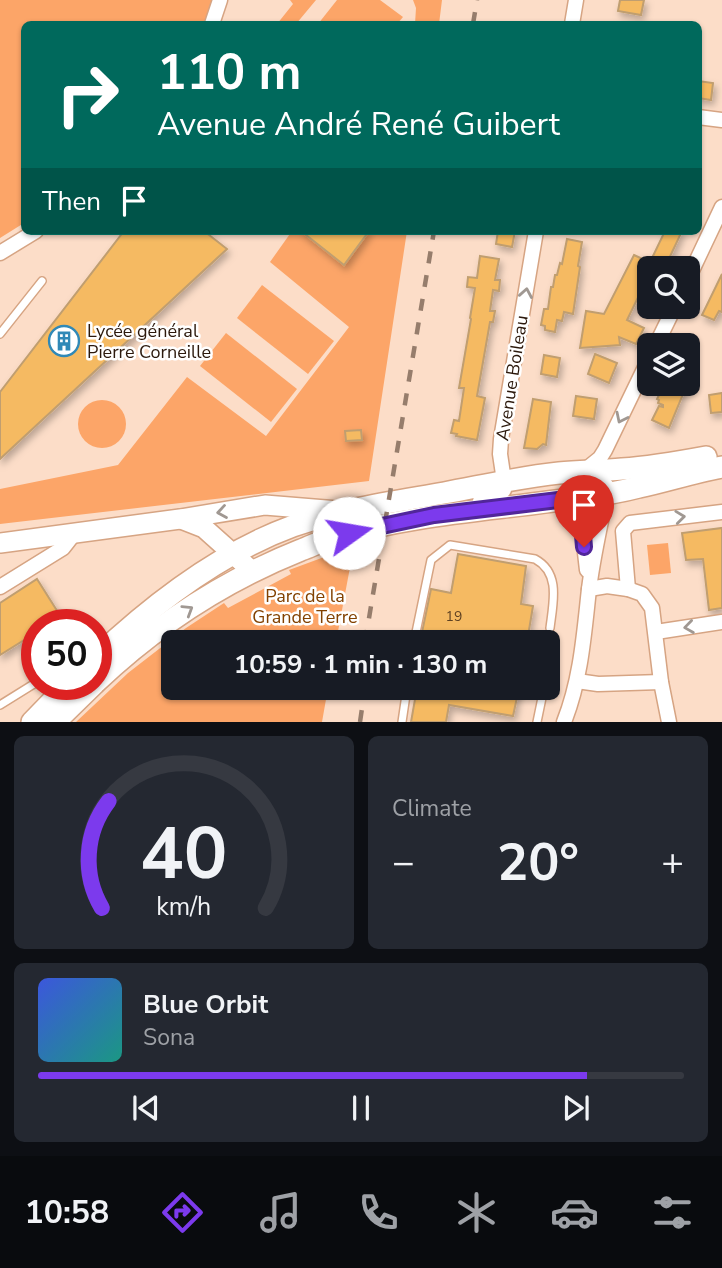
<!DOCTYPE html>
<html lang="en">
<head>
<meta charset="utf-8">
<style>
	:root { --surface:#171b24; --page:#242831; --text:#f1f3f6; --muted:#9ea1a6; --line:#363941; --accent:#7c3aed }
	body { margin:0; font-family:"Nunito Sans",sans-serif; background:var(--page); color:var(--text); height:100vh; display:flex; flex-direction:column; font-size:26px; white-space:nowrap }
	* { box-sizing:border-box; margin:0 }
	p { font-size:23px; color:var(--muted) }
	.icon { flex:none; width:38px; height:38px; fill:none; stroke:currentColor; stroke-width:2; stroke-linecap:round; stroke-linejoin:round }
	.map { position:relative; height:722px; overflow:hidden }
	.drawer { display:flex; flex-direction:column; gap:14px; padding:14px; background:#0d0f14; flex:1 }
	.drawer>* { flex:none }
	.guide { position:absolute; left:21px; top:21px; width:681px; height:214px; border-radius:10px; box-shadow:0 2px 5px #0004; background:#00695c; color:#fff; overflow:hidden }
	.buttons { position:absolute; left:637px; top:256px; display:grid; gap:14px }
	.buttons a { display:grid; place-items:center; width:63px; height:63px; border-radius:10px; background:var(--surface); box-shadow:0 2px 5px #0004; font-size:35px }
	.speed { position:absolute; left:21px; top:609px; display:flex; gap:14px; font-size:35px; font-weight:700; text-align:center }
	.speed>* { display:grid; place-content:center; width:91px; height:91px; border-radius:50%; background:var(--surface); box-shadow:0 2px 5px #0004; line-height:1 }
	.speed .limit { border:10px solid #d22; background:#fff; color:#111 }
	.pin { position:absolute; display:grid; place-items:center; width:60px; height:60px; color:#fff; margin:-72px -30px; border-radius:50% 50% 50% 0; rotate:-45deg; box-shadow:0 0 7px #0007 }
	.pin .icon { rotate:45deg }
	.me { position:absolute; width:77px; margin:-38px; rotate:77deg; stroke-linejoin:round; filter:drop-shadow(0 0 5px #0008) }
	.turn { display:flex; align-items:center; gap:24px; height:147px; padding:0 21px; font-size:32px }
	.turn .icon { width:91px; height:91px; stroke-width:2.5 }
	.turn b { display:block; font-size:49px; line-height:60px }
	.then { display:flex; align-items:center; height:66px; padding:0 21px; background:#0003; gap:14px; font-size:26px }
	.big { font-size:52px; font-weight:700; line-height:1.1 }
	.drawer .card { flex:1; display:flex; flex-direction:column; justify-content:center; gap:10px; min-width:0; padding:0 24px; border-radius:10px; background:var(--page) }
	.drawer .dial { align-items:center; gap:0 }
	.dial svg { height:182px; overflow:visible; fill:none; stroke:var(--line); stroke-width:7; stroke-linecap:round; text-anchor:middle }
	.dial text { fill:var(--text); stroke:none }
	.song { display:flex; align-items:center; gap:21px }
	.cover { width:84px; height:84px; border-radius:10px; background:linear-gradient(135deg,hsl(230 70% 55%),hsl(170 70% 35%)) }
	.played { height:7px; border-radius:4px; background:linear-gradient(90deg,var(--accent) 85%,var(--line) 85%) }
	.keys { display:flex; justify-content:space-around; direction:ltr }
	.heat { display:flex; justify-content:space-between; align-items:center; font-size:38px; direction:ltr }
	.drawer .tiles { flex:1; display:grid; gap:14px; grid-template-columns:1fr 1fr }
	.card:last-child { grid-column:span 2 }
	.trip { position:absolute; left:161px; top:630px; width:399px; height:70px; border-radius:10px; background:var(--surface); box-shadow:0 2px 5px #0004; font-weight:700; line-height:70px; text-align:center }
	.dock { display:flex; height:112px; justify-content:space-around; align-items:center; background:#090b0e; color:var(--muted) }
	.dock .icon { width:49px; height:49px }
	.dock .active { color:var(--accent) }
	.dock b { font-size:32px; color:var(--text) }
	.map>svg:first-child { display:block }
	.green { fill:#fca568 }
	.building { fill:#f5ba62; stroke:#c09e6f; stroke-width:2; filter:url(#shadow) }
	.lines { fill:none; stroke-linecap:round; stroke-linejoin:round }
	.service-casing { stroke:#d6a483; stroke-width:10 }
	.minor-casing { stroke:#d6a483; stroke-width:17 }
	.tertiary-casing { stroke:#d6a483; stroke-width:22 }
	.secondary-casing { stroke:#d6a483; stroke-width:24 }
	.service { stroke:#fff; stroke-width:7 }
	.minor { stroke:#fff; stroke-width:14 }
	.tertiary { stroke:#fff; stroke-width:19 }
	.secondary { stroke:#fff; stroke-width:21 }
	.rail { stroke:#967d6c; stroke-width:4.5; stroke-dasharray:12 12; stroke-linecap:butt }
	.oneway { stroke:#a09892 }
	.route-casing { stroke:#51269a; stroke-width:18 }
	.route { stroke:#7c3aed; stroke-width:12 }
	.labels { text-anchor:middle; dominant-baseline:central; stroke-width:5; stroke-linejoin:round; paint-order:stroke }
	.number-label { font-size:14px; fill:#5e4122 }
	.poi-label { font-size:18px; fill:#2c190c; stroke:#fff; text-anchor:start }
	.street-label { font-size:18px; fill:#2c190c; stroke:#fff }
	.park-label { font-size:18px; fill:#824100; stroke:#fff }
</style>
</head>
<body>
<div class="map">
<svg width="722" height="722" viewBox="0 0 722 722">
	<defs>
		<filter id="shadow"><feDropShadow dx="2.5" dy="4.5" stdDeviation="3.5" flood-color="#0004"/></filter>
	</defs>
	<rect width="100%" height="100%" fill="#fcddc8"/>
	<!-- green -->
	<g class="green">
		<polygon points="0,0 217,0 210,24 24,24 24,223 0,238"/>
		<polygon points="290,0 316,0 296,24 277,24 293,4"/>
		<polygon points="337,0 380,0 403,17 397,24 318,24"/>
		<polygon points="413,0 442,0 439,24 415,24 416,8"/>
		<polygon points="292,231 301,231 344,265 369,231 407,231 369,481 0,524 0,489 118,465 187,377 266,436 349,327 270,262"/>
		<polygon points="262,285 334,341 308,374 237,318"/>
		<polygon points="226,333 297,389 271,422 200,366"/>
		<circle cx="102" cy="424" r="24"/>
		<polygon points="668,543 671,573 650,575 647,545"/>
		<polygon points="354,546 336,642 173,642 173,688 328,688 322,722 76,722 128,673 186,628 224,603 228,608 291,574 289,570"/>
	</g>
	<!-- building -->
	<g class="building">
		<polygon points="620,0 644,0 641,15 618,11"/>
		<polygon points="698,81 713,83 711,100 698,98"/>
		<polygon points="124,231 204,231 227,249 0,459 0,392"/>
		<polygon points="301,231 369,231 344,265"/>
		<polygon points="498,231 515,231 512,247 496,244"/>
		<polygon points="665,231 682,231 666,265 652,258"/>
		<polygon points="567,239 582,242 578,266 580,267 573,314 564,312 562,321 557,320 555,332 545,330 545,326 541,325 544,309 548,309 551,287 553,287 555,275 557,275 560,263 562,264"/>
		<polygon points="634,255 649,262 649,286 645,283 627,320 644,328 636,344 619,337 620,345 580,348 586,311 604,314"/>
		<polygon points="480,256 499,259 495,280 500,280 499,291 493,290 490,311 495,311 493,322 490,322 477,396 485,398 477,440 456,436 457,434 451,433 454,420 459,421 464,388 459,388 471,319 470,318 475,288 467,287 468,277 477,278"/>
		<polygon points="722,274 722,312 719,311 714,320 702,315"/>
		<polygon points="595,354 617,363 609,383 588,374"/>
		<polygon points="544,355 560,358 557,377 541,374"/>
		<polygon points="665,383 677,383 686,387 669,428 652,420 659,406 663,407 663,405 658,403 659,400 657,399"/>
		<polygon points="722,393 722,412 711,413 709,395"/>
		<polygon points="576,396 597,399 594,419 573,416"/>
		<polygon points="533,399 551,402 546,445 543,444 537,449 524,448"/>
		<polygon points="361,430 362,440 346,441 345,431"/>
		<polygon points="722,528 722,608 709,610 703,559 686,560 682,533"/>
		<polygon points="458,554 526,566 521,604 533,606 527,642 420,642 431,589 451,593"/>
		<polygon points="37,579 61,617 48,625 37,625 37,632 0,655 0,603"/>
		<polygon points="417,688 519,688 513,716 449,705 446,722 411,722"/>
	</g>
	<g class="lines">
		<!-- service casing -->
		<g class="service-casing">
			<g id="service">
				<polyline points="0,334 42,281"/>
				<path d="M414,642L431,560L450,545L535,559C561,573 553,603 550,628"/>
				<polyline points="0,705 37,682"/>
				<polyline points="402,722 407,688"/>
				<polyline points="537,722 544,688"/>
			</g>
		</g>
		<!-- minor casing -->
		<g class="minor-casing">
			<g id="minor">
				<polyline points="212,24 220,0"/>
				<polyline points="572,24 576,0"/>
				<polyline points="698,117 722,120"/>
				<polyline points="0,253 36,231"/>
				<polyline points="688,279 722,207"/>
				<polyline points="656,345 675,306"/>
				<polyline points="480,501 497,498 504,490 504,481 500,454 501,439 536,231"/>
				<polyline points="587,570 581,518 584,471 600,458 605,450 649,359"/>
				<polyline points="0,587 63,548 74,534"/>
				<polyline points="589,589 607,586 628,589 642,594 652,608 661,682 669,722"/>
				<polyline points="628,589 623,531 630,523 722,512"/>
				<polyline points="656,632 722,622"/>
				<polyline points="577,681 598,684 661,682"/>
				<path d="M564,722C581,679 584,634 589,589C593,557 600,525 607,493L606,485"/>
			</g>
		</g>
		<!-- tertiary casing -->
		<g class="tertiary-casing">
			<g id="tertiary">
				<polyline points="181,519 204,528 252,571"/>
				<polyline points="0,543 180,519 265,505 338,511"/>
			</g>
		</g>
		<!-- secondary casing -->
		<g class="secondary-casing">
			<g id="secondary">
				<path d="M96,658C153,604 219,553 293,526C342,509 393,502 444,493C482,486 520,477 559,473C580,471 601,471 622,469C650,467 679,462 706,457"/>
				<path d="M96,682C155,626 226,580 301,550C312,546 323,540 335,537C416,513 499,510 582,497C601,495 620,492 639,487C667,481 694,472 722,467"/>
				<polyline points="32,722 69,684"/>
				<polyline points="55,722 94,684"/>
			</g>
		</g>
		<!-- service -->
		<use href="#service" class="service"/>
		<!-- minor -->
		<use href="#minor" class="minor"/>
		<!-- tertiary -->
		<use href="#tertiary" class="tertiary"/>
		<!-- secondary -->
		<use href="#secondary" class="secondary"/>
		<!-- rail -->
		<g class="rail">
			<polyline points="473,24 477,0"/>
			<polyline points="365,642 434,231"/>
			<polyline points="360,722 365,688"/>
		</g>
	</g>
	<!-- one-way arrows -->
	<defs><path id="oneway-chevron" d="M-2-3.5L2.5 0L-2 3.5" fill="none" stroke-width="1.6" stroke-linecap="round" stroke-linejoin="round" transform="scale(1.75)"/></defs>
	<g class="oneway">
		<use href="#oneway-chevron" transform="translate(526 293) rotate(-80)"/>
		<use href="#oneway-chevron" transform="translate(621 418) rotate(116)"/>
		<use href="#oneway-chevron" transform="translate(222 512) rotate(171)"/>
		<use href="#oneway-chevron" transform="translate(680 517) rotate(-7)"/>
		<use href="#oneway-chevron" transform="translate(188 610) rotate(-32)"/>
		<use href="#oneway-chevron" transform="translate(689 627) rotate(172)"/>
	</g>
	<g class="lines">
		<!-- route casing -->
		<g class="route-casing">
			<polyline id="route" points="349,533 434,515 583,497 581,511 584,547"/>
		</g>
		<!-- route -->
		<use href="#route" class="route"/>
	</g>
	<!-- icons -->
	<defs>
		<g id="building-ring" transform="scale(1.575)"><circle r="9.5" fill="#fff" stroke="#3089b7" stroke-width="1.5"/><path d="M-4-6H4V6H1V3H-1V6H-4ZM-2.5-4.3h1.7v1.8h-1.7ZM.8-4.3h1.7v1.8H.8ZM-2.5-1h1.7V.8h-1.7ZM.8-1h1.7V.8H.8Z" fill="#3089b7"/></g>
	</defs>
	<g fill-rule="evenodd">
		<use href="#building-ring" x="64" y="341"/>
	</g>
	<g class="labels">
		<!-- number labels -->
		<g class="number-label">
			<text x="454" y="616">19</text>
		</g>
		<!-- poi labels -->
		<g class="poi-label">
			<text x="87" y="331">Lycée général<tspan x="87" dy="21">Pierre Corneille</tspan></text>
		</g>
		<!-- street labels -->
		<g class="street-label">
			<text transform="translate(512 378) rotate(-81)">Avenue Boileau</text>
		</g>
		<!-- park labels -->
		<g class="park-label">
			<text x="305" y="596">Parc de la<tspan x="305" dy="21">Grande Terre</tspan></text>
		</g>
	</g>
</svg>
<div class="buttons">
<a><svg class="icon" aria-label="search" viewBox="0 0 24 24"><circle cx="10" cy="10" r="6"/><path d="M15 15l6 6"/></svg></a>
<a><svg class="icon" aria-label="layers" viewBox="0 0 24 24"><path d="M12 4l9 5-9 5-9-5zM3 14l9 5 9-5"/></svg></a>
</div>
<div class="speed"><div class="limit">50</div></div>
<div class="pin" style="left:584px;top:547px;background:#d93025"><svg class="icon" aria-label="arrive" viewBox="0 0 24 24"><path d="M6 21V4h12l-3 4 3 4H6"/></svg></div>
<svg class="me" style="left:349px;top:533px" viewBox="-20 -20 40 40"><circle r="19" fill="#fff"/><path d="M0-13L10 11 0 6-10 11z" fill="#7c3aed"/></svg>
<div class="trip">10:59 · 1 min · 130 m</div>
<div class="guide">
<div class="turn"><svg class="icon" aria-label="right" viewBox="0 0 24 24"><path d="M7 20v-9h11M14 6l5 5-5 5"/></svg><div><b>110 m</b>Avenue André René Guibert</div></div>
<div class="then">Then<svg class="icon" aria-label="arrive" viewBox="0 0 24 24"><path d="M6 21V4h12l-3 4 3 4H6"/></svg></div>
</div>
</div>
<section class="drawer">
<div class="tiles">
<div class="card dial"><svg viewBox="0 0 100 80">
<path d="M14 69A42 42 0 1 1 86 69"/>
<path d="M14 69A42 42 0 0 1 17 22" stroke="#7c3aed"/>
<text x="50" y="56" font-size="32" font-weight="700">40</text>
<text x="50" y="72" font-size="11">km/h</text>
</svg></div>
<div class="card"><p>Climate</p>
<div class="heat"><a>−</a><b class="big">20°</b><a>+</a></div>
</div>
<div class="card">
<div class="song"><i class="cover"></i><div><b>Blue Orbit</b><p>Sona</p></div></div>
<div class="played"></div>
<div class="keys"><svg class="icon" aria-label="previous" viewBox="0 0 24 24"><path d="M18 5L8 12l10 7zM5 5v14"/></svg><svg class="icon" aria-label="pause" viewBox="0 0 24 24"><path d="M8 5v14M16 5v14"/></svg><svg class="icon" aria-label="next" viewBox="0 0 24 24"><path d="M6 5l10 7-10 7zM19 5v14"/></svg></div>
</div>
</div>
</section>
<nav class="dock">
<b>10:58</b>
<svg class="icon active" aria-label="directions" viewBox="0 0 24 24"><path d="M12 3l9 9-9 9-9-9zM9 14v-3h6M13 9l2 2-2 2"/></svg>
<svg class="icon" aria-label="music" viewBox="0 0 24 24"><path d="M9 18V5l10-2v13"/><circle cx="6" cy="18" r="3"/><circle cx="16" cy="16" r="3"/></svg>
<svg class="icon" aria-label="phone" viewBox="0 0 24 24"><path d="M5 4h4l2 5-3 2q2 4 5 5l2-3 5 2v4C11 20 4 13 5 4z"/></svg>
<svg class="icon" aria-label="climate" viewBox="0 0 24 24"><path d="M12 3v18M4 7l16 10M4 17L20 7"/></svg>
<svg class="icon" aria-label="car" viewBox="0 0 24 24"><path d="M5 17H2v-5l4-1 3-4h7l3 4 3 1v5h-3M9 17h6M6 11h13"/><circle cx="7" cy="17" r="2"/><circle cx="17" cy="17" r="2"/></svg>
<svg class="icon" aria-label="filters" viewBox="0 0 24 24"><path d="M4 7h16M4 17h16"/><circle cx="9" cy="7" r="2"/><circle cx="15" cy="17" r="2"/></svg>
</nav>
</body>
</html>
